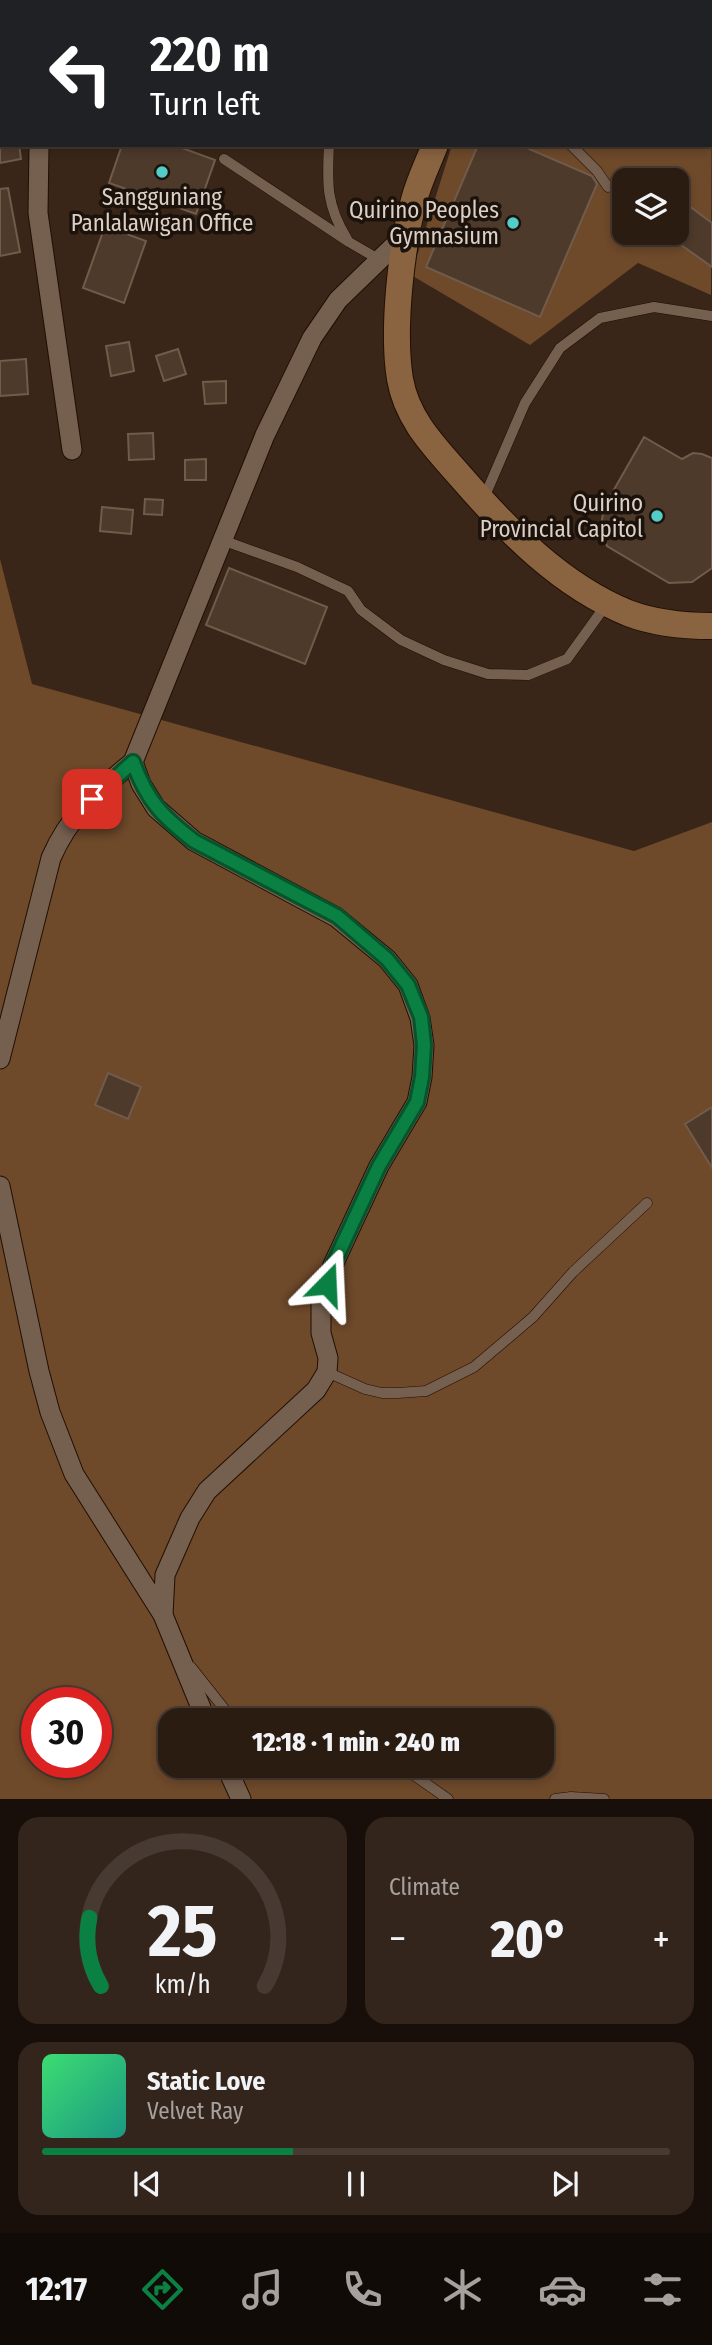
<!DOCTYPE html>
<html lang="en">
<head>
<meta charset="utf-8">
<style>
	:root { --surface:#2b1c12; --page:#33251b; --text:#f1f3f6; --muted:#a6a19f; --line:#473a32; --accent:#0b8043 }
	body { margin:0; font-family:"Fira Sans Condensed",sans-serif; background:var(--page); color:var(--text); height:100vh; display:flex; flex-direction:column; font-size:26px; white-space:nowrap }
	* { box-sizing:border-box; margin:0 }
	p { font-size:23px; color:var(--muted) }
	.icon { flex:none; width:38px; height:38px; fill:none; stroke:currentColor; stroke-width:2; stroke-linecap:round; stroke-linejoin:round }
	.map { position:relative; height:1799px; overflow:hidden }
	.drawer { display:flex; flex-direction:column; gap:18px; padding:18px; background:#180f0a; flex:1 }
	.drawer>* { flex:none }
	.guide { position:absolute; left:0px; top:0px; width:712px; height:147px; box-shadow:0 4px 10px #0003,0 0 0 2px var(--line); background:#202124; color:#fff; overflow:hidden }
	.tools { position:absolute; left:612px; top:168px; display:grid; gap:14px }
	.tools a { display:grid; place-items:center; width:77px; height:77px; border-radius:14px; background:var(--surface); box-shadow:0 4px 10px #0003,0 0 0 2px var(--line); font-size:35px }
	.speed { position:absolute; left:21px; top:1687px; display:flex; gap:14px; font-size:35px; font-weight:700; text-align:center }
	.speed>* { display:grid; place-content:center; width:91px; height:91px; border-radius:50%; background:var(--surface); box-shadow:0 4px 10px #0003,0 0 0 2px var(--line); line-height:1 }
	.speed .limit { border:10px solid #d22; background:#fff; color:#111 }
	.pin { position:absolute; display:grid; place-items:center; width:60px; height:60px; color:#fff; margin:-30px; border-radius:14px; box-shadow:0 4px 10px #0006 }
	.me { position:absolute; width:77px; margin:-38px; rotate:21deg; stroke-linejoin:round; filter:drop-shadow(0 0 5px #0008) }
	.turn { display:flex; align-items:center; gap:24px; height:147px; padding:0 35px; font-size:32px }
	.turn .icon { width:91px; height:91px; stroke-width:2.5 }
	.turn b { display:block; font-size:49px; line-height:60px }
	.big { font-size:52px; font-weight:800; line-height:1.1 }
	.drawer .card { flex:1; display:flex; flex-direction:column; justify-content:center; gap:10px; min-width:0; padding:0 24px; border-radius:21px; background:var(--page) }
	.drawer .dial { align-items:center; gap:0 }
	.dial svg { height:182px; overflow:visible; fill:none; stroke:var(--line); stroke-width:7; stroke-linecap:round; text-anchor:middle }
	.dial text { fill:var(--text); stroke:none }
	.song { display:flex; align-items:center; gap:21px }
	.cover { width:84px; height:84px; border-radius:10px; background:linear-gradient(135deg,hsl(140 70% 55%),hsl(170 70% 35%)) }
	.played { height:7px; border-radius:4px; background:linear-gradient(90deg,var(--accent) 40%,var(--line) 40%) }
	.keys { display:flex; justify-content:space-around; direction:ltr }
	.heat { display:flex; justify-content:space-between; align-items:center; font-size:38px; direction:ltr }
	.drawer .tiles { flex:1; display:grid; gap:18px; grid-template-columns:1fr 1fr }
	.card:last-child { grid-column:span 2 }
	.trip { position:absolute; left:158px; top:1708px; width:396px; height:70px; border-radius:21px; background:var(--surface); box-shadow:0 4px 10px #0003,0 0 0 2px var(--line); font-weight:800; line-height:70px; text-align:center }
	.dock { display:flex; height:112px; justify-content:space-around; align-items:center; background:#110b07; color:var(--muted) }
	.dock .icon { width:49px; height:49px }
	.dock .selected { color:var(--accent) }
	.dock b { font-size:32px; color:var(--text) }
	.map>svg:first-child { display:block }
	.green { fill:#6e492a; fill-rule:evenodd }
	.building { fill:#4e3a2b; stroke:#715b4b; stroke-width:2 }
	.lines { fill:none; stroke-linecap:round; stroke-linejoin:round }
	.lane-casing { stroke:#200f03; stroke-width:11 }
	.street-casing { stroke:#200f03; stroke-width:21 }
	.secondary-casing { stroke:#200f03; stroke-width:28 }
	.lane { stroke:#755f4f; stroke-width:10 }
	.street { stroke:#755f4f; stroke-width:19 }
	.secondary { stroke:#8a6340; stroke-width:26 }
	.route-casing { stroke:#07532c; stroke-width:18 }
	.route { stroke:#0b8043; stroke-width:12 }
	.poi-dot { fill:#54cdc8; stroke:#1a120b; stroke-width:2.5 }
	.labels { text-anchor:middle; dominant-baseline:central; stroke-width:7; stroke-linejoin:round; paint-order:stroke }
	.poi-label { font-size:23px; fill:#dccfc6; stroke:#1a120b; text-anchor:end }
</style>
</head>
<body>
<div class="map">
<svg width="712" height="1799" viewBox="0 0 712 1799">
	<rect width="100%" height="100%" fill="#392618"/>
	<!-- green -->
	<g class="green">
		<path d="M456,0H712L711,295L638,263L530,345L411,275L452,145H710V2ZM625,180H677V233H625Z"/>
		<path d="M0,559L32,684L634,851L712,822V1799H0ZM37,1703H96V1762H37ZM170,1720H541V1766H170Z"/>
	</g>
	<!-- building -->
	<g class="building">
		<polygon points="0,145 19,145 21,159 0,163"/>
		<polygon points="122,145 174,145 215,160 196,214 109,183"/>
		<polygon points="478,145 520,145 592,176 597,184 540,317 426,267"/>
		<polygon points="8,188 20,252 0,256 0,189"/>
		<polygon points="677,197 712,223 712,267 677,242"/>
		<polygon points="105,226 146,241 124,303 83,288"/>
		<polygon points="129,342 134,371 111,376 106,346"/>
		<polygon points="178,349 186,374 164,381 156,356"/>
		<polygon points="26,359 28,394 0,396 0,361"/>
		<polygon points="226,381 226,403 205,404 203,382"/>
		<polygon points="153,433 154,459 129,460 128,434"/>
		<polygon points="644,437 682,459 693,453 702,454 712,458 712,568 692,582 669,583 607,546 601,526 604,507"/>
		<polygon points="206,459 206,480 185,480 185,460"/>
		<polygon points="145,499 163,500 162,515 144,514"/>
		<polygon points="102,507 133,510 131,534 100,531"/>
		<polygon points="229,568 327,607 305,664 206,625"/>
		<polygon points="108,1073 141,1087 128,1119 95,1105"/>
		<polygon points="712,1107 712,1168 685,1124"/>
	</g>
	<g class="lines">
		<!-- lane casing -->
		<g class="lane-casing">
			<g id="lane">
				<path d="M329,145C327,183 326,205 347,239"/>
				<polyline points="571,145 597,171 608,187"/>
				<polyline points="224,159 349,242 380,260"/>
				<polyline points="484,498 525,403 560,348 600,318 654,307 712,316"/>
				<polyline points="222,540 297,567 348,591 361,610 401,640 444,660 488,674 528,675 567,659 606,605"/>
				<polyline points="327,1372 365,1389 382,1393 398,1393 426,1391 474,1367 533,1317 573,1272 647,1203"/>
				<polyline points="191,1667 233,1720"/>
				<polyline points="401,1766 448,1799"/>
				<polyline points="555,1799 571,1797 604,1799"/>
			</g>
		</g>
		<!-- street casing -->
		<g class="street-casing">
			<g id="street">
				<polyline points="28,0 29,2"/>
				<polyline points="39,145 38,213 72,450"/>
				<polyline points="133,762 141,784 156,808 194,841 336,917 387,959 408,985 420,1018 424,1045 422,1077 417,1102 379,1166 333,1265 321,1303 321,1333 328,1358 327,1372 316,1390 207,1491 190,1518 165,1575 163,1615"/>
				<path d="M0,1059L51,858C69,816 98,790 133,762L265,435L312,338L338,300L405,235"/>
				<polyline points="0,1186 39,1371 50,1412 74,1474 163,1615 206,1720"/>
				<polyline points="226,1766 241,1799"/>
			</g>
		</g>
		<!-- secondary casing -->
		<g class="secondary-casing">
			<g id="secondary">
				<polyline points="441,0 442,2"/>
				<path d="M435,145C428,163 419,181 414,200C401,248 392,330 400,379C407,420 435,447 461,477C508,531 560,585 628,613C654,623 685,626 712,626"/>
			</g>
		</g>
		<!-- lane -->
		<use href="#lane" class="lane"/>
		<!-- street -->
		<use href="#street" class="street"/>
		<!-- secondary -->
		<use href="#secondary" class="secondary"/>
	</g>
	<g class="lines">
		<!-- route casing -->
		<g class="route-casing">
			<path id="route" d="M92,799L133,762C147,801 162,816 194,841L337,916L387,959L408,985L421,1017L424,1045L422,1077L417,1102L379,1166L333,1265L327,1284"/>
		</g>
		<!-- route -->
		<use href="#route" class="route"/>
	</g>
	<!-- markers -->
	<g class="poi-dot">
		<circle cx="162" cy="172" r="7"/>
		<circle cx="513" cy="223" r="7"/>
		<circle cx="657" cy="516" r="7"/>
	</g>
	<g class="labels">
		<!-- poi labels -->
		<g class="poi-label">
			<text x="162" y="197" text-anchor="middle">Sangguniang<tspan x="162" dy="26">Panlalawigan Office</tspan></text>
			<text x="499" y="210">Quirino Peoples<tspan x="499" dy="26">Gymnasium</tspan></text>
			<text x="643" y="503">Quirino<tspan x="643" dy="26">Provincial Capitol</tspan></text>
		</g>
	</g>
</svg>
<div class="tools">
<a><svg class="icon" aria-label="layers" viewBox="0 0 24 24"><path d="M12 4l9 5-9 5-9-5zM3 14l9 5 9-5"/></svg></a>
</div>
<div class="speed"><div class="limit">30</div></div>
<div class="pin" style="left:92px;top:799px;background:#d93025"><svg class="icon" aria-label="arrive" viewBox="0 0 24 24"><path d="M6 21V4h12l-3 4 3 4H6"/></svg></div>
<svg class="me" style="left:327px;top:1284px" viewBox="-20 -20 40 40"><path d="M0-17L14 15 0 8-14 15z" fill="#0b8043" stroke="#fff" stroke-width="4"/></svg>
<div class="trip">12:18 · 1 min · 240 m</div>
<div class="guide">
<div class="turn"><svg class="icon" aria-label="left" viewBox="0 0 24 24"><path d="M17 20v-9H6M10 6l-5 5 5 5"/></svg><div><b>220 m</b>Turn left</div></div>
</div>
</div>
<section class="drawer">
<div class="tiles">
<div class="card dial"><svg viewBox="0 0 100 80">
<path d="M14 69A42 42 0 1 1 86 69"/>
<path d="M14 69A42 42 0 0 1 9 39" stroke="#0b8043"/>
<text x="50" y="56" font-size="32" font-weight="700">25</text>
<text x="50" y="72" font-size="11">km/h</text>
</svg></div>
<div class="card"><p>Climate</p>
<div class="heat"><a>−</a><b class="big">20°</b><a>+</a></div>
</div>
<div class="card">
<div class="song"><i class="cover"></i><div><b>Static Love</b><p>Velvet Ray</p></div></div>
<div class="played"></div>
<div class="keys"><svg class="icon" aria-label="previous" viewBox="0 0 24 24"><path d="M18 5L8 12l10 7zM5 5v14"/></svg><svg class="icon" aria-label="pause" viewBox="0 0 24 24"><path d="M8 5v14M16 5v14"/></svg><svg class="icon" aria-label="next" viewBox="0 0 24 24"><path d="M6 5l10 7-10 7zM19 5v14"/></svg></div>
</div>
</div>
</section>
<nav class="dock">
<b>12:17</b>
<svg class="icon selected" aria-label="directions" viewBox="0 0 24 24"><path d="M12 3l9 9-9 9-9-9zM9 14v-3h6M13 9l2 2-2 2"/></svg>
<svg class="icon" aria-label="music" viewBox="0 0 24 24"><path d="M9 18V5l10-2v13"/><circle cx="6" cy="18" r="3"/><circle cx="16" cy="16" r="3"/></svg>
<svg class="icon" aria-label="phone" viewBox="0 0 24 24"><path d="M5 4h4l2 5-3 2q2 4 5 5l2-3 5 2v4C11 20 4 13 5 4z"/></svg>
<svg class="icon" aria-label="climate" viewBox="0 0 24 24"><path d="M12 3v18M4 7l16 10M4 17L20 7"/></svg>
<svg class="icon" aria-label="car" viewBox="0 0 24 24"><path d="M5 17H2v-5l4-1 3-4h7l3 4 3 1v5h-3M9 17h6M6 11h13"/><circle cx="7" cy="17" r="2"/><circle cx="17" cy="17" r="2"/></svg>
<svg class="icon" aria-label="filters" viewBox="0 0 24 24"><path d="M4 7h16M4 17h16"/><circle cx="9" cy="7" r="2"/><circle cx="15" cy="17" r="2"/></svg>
</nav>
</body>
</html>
